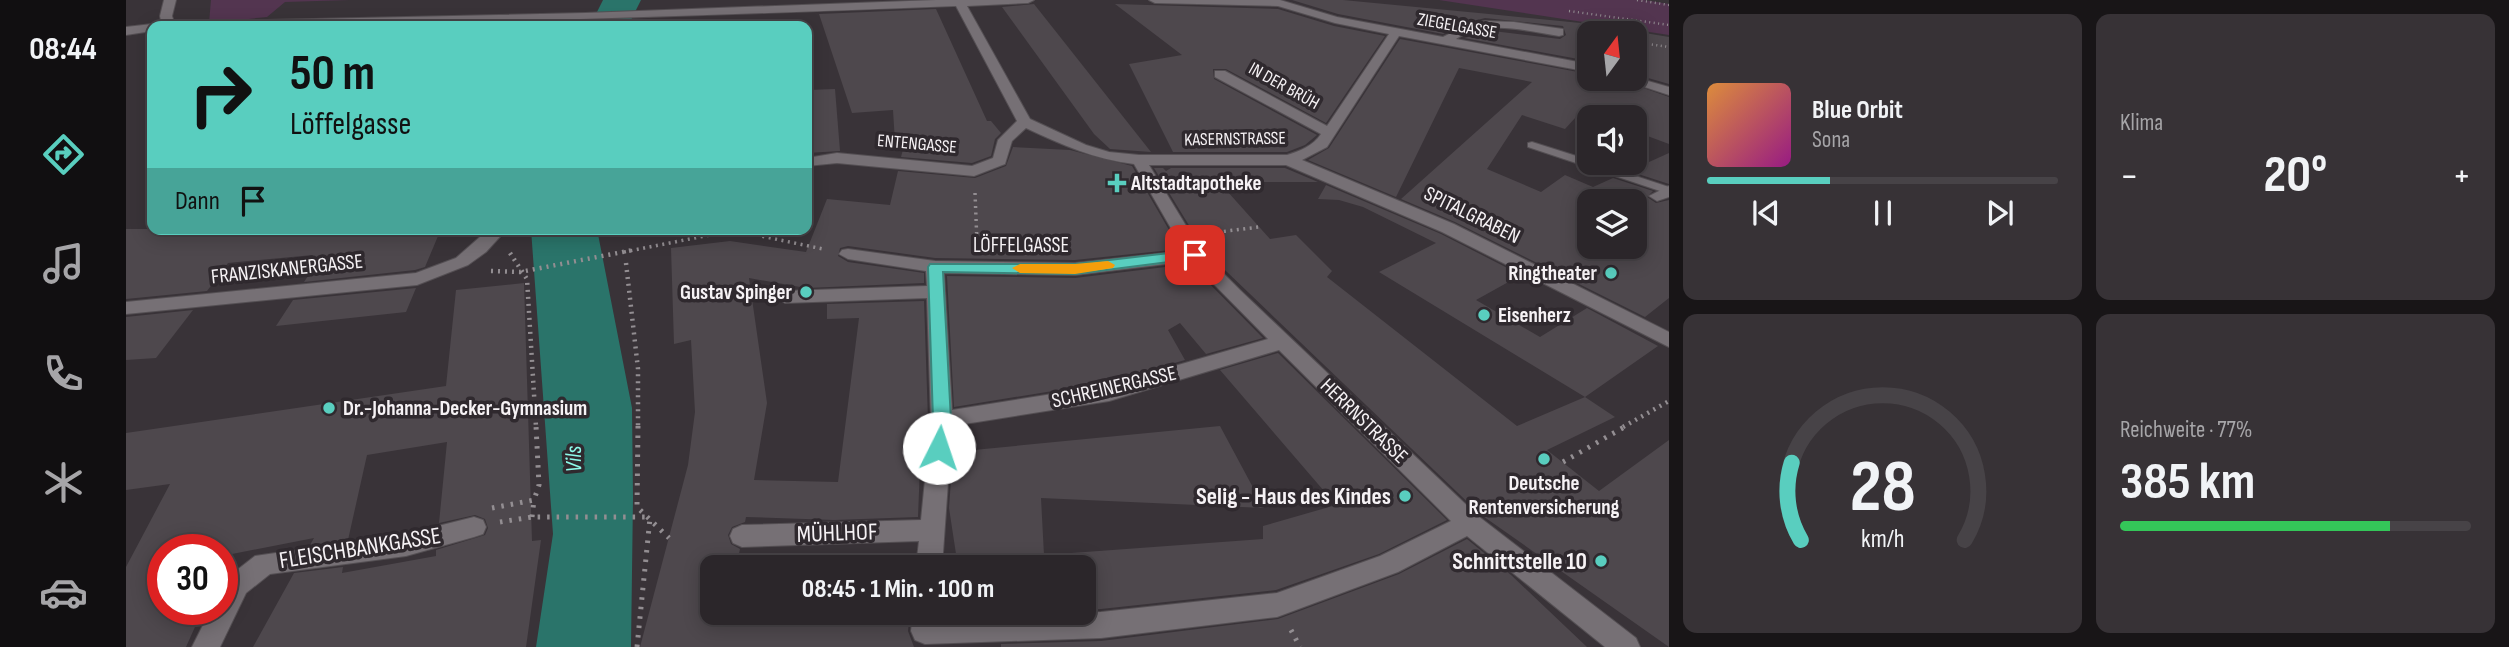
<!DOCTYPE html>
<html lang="de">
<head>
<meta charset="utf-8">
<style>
	:root { --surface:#2b262a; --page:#373236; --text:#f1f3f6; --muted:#a6a5a8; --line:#474347; --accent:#59cebf }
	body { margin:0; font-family:"Sofia Sans Condensed",sans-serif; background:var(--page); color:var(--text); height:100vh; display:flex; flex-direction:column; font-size:26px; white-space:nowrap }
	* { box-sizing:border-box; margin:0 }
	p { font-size:23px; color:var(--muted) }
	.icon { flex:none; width:38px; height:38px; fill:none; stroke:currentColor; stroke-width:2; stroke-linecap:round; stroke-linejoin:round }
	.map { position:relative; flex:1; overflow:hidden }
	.panel { display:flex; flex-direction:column; gap:14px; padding:14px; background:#181517; width:840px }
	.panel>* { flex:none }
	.guide { position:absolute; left:21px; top:21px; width:665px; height:214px; border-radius:14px; box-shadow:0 4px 18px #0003,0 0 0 2px var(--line); background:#59cebf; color:#111; overflow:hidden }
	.needle { width:46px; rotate:15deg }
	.buttons { position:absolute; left:1451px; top:21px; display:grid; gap:14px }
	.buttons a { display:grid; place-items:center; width:70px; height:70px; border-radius:14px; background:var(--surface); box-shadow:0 4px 18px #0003,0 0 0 2px var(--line); font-size:35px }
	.speed { position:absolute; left:21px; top:534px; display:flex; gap:14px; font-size:35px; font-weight:700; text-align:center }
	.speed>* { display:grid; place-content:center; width:91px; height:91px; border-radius:50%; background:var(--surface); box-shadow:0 4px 18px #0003,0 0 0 2px var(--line); line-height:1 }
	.speed .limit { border:10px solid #d22; background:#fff; color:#111 }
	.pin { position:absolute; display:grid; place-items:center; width:60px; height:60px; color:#fff; margin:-30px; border-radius:14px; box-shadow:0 4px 10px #0006 }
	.me { position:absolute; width:77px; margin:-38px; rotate:4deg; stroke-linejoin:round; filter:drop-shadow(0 0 5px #0008) }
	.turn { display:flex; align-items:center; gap:24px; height:147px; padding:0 28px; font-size:32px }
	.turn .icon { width:91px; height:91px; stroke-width:2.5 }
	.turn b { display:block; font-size:49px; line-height:60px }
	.then { display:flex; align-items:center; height:66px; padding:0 28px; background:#0003; gap:14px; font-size:26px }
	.big { font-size:52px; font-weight:700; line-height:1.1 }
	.panel .widget { flex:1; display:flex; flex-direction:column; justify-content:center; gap:10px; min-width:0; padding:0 24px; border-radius:14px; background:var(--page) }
	.panel .dial { align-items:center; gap:0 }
	.dial svg { height:182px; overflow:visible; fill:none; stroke:var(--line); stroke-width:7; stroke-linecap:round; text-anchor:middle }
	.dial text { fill:var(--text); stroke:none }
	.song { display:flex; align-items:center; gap:21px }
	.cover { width:84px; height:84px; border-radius:10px; background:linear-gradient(135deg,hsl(30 70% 55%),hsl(310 70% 35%)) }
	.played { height:7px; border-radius:4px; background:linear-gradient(90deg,var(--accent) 35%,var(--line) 35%) }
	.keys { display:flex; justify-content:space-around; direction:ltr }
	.heat { display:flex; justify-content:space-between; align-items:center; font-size:38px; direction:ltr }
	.charge { height:10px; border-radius:5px; background:linear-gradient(90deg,#34c759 77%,var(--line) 0) }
	.panel .tiles { flex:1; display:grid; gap:14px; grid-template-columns:repeat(2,1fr) }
	.trip { position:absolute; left:574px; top:555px; width:396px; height:70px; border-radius:14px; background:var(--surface); box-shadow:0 4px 18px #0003,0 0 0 2px var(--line); font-weight:700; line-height:70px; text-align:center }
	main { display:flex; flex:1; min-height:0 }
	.tabs { display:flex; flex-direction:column; width:126px; justify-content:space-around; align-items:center; background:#110f11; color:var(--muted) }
	.tabs .icon { width:49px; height:49px }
	.tabs .selected { color:var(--accent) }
	.tabs b { font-size:32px; color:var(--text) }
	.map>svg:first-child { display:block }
	.green { fill:#533550 }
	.water { fill:#2a746a }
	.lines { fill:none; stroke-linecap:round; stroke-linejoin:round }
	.river { fill:#2a746a; fill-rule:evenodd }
	.building { fill:#4e484d; fill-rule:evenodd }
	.service-casing { stroke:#544f53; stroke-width:2 }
	.minor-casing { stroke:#544f53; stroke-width:2 }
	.path-far3 { stroke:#938e92; stroke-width:2.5; stroke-dasharray:1 3.5; stroke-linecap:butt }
	.path-far2 { stroke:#938e92; stroke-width:3.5; stroke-dasharray:2 4.5; stroke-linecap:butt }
	.path-far1 { stroke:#938e92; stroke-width:4.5; stroke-dasharray:2 5; stroke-linecap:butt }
	.path { stroke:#938e92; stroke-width:5; stroke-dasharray:2.5 7; stroke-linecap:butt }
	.service { fill:#767075; fill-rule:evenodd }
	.minor { fill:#767075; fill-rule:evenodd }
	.route { fill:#59cebf; stroke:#3a867c; stroke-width:2 }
	.slow { fill:#f59e0b }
	.poi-dot { fill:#59cebf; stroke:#2f292e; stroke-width:2.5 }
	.labels { text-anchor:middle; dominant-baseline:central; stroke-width:7; stroke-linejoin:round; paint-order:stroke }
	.far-street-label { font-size:18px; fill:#f6f2f5; stroke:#2f292e }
	.poi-label { font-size:21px; font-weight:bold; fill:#f6f2f5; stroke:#2f292e; text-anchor:start }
	.street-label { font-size:21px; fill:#f6f2f5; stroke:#2f292e }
	.water-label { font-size:23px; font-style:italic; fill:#8efbeb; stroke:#2f292e }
	.near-poi-label { font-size:24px; font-weight:bold; fill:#f6f2f5; stroke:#2f292e; text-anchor:end }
	.near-street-label { font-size:24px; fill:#f6f2f5; stroke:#2f292e }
</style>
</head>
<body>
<main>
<nav class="tabs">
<b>08:44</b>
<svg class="icon selected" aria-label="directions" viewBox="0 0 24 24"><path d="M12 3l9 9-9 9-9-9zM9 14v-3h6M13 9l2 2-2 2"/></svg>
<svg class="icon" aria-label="music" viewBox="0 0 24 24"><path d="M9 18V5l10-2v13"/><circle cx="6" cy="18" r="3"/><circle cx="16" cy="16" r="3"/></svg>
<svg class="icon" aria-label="phone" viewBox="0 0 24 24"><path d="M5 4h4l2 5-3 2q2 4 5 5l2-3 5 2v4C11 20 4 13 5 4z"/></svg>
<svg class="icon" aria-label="climate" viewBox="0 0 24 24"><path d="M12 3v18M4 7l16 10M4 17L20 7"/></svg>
<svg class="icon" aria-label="car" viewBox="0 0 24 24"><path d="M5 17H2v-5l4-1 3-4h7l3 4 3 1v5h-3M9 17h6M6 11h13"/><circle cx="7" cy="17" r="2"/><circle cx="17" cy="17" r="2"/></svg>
</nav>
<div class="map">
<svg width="1543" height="647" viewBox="0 0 1543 647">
	<rect width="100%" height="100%" fill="#393338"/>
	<!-- green -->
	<g class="green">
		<polygon points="85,0 224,0 159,2 141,17 83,23"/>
		<polygon points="1313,0 1518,0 1543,4 1543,35"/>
	</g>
	<!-- water -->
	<polygon class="water" points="405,229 471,229 506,408 507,498 505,647 410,647 427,534"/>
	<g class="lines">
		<!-- river -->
		<polygon class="river" points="477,0 515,0 502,26 464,26"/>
	</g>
	<!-- building -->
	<g class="building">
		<polygon points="1166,0 1217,0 1363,14 1465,24 1543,37 1543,84 1508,74 1508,33 1463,33 1463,61 1338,38 1367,31 1434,39 1440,35 1437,26 1359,18 1340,23 1317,34 1212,14"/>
		<polygon points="908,4 931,33 1025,152 984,149 968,134 876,7"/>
		<polygon points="989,4 1152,9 1208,26 1259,36 1200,123 1100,69 1087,69 1088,79 1191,135 1179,145 1161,152 1047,152 1003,64 1056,55"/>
		<polygon points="810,9 861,121 865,121 875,133 869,139 865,156 846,163 775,157 779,142 769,142 767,110 726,113 693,14"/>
		<path d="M1274,39L1463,74V79H1492L1543,97V144L1508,131V117H1450L1439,129L1396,115L1361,169L1415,192L1439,175L1467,187L1487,178L1527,191L1521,197L1530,203L1543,200V298L1519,317L1329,222L1275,199L1406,82L1333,68L1270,197L1182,160L1203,148ZM1463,201H1508V247H1463Z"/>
		<polygon points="709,89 714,151 681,153 681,90"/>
		<polygon points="887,147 944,150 1006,166 1054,249 949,260 809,258 722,246 714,248 712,256 722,262 798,273 798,283 680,288 623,278 641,403 628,480 712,482 733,318 701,319 701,304 798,301 802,420 800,441 795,441 792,517 708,520 620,517 619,522 606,527 602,535 605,544 614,549 610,567 586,567 586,612 784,612 782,631 788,647 514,647 562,465 569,412 565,340 548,344 545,248 604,241 680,252 701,199 764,205 772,171 849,178 880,166"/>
		<polygon points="1543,153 1543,184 1503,171"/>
		<polygon points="1028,168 1037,168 1040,171 1045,168 1159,168 1192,182 1093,182 1144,239 1170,235 1206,271 1201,277 1391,426 1459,397 1489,417 1421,450 1473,491 1543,440 1543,647 1354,514 1078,250"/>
		<polygon points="1200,185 1315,234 1395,275 1350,300 1414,337 1461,308 1532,346 1459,397 1253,272 1310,243 1237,207 1213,200 1192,199"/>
		<polygon points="0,229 315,229 299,267 289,270 178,282 186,270 178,270 187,255 102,263 81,291 0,299"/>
		<polygon points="1064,264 1137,338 1080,354 1054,323 1042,330 1059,360 982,382 828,407 821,276 949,278"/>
		<polygon points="398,283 406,541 415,540 400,647 127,647 168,573 217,567 216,573 310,556 310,550 359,535 362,528 359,519 349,515 313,523 321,442 241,455 222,540 184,545 188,538 96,556 96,550 37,550 37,609 77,609 60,647 0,647 0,567 44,484 0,490 0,433 320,386 330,290"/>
		<polygon points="290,288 280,312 150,326 167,300"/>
		<polygon points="67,310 30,358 0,360 0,317"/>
		<polygon points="1152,353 1321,520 1253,554 1150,590 975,609 957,610 957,567 832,567 823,508 827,452 1094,426 1138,508 915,498 918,555 1137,539 1137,526 1210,505 1094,370"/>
		<polygon points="1341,539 1385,575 1461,647 875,647 875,644 975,641 1152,619 1273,574"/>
	</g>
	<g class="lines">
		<!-- service casing -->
		<g class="service-casing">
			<polygon id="service" points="1406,142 1463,160 1463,163 1470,163 1543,187 1543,194 1402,147 1402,143"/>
		</g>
		<!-- minor casing -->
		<g class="minor-casing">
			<g id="minor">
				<path d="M38,0H50L46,16L48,22L459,13L810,0H908L902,3L841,6L904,119L960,145L983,152L1013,155H1161C1174,151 1187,146 1195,134L1089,77V71H1099L1201,126L1263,34L1209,23L1152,6L1029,3L1023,0H1154L1211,17L1317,37L1341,25L1359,21L1388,22L1437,29V35L1433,36C1400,31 1360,19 1330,39L1463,64V72L1273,36L1201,147L1176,160L1328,224L1543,332V347L1316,232L1160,165H1023L1076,252L1114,290L1352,516L1510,638L1514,647H1479L1341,536L1272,572L1151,617L975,638L799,644L789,640L785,631L787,612H813V618L975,612L1151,593L1254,556L1325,521L1153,350L983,401L826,426L816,567H790L793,541L616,547L607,543L604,536L607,529L616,525L795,520L805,420L801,298L659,303L650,297L659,291L801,286L800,271L722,259L713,254L716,250L722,249L809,261L949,263L1058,251L1008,164C968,159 936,145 900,128L886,141L879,164L848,176L711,163L681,166V158L711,153L846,166L867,158L872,140L891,121L830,6C565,16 301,26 36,26L34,16ZM1065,261L1142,339L983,385L826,410L818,273L949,275Z"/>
				<polygon points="26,24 31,26 26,26 26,31 0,35 0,27"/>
				<polygon points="1508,77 1543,87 1543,95 1494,79"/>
				<polygon points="1543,186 1543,197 1531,201 1523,196"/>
				<polygon points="363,229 381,229 360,252 342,265 291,285 0,314 0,302 290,273 330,258"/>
				<polygon points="601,229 617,229 617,231 609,236 603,235"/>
				<polygon points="348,517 357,520 360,527 357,534 348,537 280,556 144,574 120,593 94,647 66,647 85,609 96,609 96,588 102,577 129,556 280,534"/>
			</g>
		</g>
		<!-- path-far3 -->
		<g class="path-far3">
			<polyline points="1511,0 1543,5"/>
			<polyline points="1443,11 1543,25"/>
			<polyline points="1508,42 1543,47"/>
		</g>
		<!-- path-far2 -->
		<g class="path-far2">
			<polyline points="849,193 851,243"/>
			<polyline points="1085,233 1133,227"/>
			<polyline points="630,235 697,249"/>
			<polyline points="498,252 584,235"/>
		</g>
		<!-- path-far1 -->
		<g class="path-far1">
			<polyline points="384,253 401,279 410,427"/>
			<polyline points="500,263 512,369 512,427"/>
			<polyline points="365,271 394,272 507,250"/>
			<polyline points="1497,427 1543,401"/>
		</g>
		<!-- path -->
		<g class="path">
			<polyline points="512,426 511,507 543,538"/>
			<polyline points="1437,462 1500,426"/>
			<polyline points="366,508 408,500 413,485 410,426"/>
			<polyline points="406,517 408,500"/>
			<polyline points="374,522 406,517 524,517"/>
			<polyline points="1165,630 1174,647"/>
			<polyline points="511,647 524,518"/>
		</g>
		<!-- service -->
		<use href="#service" class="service"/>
		<!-- minor -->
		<use href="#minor" class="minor"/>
	</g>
	<!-- route -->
	<polygon class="route" points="1069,250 1074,252 1076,255 1074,258 949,274 817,272 825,420 820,453 813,455 807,453 804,448 807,420 802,267 804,264 949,264"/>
	<!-- slow -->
	<polygon class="slow" points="982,261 989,265 987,268 949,274 894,273 886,268 894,264 949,264"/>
	<!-- markers -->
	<g class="poi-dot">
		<path d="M987.5 172.5h7v7h7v7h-7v7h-7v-7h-7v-7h7z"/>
		<circle cx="1485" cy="273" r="7"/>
		<circle cx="680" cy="292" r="7"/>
		<circle cx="1358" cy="315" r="7"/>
		<circle cx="203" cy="408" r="7"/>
		<circle cx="1418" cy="459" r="7"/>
		<circle cx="1279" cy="496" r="7"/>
		<circle cx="1475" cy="561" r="7"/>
	</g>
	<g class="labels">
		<!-- far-street labels -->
		<g class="far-street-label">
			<text transform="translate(1331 26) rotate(10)">ZIEGELGASSE</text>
			<text transform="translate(1158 86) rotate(29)">IN DER BRÜH</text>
			<text transform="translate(1109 139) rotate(-1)">KASERNSTRASSE</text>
			<text transform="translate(791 144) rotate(5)">ENTENGASSE</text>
		</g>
		<!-- poi labels -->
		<g class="poi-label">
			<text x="1005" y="183">Altstadtapotheke</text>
			<text x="1471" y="273" text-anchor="end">Ringtheater</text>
			<text x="666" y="292" text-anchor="end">Gustav Spinger</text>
			<text x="1372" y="315">Eisenherz</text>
			<text x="217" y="408">Dr.-Johanna-Decker-Gymnasium</text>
			<text x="1418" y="483" text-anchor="middle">Deutsche<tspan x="1418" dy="24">Rentenversicherung</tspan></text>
		</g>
		<!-- street labels -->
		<g class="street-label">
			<text transform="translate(1346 215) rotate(26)">SPITALGRABEN</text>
			<text x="895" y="245">LÖFFELGASSE</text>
			<text transform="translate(161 269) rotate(-6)">FRANZISKANERGASSE</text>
			<text transform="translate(988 387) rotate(-13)">SCHREINERGASSE</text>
			<text transform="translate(1238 421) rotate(44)">HERRNSTRASSE</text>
		</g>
		<!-- water labels -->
		<g class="water-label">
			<text transform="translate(448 459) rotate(-91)">Vils</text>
		</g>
		<!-- near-poi labels -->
		<g class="near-poi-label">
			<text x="1265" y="496">Selig - Haus des Kindes</text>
			<text x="1461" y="561">Schnittstelle 10</text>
		</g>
		<!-- near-street labels -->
		<g class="near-street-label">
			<text transform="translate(711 533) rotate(-2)">MÜHLHOF</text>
			<text transform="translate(234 548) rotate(-9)">FLEISCHBANKGASSE</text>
		</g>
	</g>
</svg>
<div class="buttons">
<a><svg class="needle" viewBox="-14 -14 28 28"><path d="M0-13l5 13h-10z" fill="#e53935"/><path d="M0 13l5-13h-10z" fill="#a6a5a8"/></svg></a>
<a><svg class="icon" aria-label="sound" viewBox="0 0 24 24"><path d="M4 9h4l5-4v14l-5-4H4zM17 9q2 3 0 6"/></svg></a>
<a><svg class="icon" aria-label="layers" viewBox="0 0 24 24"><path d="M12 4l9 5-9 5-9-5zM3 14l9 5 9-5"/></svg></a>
</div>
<div class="speed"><div class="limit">30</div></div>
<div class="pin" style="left:1069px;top:255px;background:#d93025"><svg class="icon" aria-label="arrive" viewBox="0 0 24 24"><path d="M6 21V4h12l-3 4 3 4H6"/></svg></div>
<svg class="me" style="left:813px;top:448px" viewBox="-20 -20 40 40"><circle r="19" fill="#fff"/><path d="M0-13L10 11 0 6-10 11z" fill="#59cebf"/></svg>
<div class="trip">08:45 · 1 Min. · 100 m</div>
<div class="guide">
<div class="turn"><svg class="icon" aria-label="right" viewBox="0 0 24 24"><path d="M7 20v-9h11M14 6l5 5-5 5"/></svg><div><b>50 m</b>Löffelgasse</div></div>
<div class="then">Dann<svg class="icon" aria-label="arrive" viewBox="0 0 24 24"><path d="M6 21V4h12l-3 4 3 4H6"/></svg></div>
</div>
</div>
<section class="panel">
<div class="tiles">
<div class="widget">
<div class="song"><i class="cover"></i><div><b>Blue Orbit</b><p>Sona</p></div></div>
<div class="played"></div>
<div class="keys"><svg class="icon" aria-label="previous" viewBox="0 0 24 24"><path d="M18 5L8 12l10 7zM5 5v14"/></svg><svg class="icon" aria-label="pause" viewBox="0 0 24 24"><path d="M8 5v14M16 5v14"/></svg><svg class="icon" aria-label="next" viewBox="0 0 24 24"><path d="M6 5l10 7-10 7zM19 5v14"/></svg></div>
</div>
<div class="widget"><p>Klima</p>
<div class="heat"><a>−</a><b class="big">20°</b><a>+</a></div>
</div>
<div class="widget dial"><svg viewBox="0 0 100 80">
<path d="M14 69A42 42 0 1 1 86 69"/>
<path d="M14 69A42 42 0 0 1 10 35" stroke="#59cebf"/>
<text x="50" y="56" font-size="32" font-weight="700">28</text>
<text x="50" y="72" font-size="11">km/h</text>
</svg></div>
<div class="widget"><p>Reichweite · 77%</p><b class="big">385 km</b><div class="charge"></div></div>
</div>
</section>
</main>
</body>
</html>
